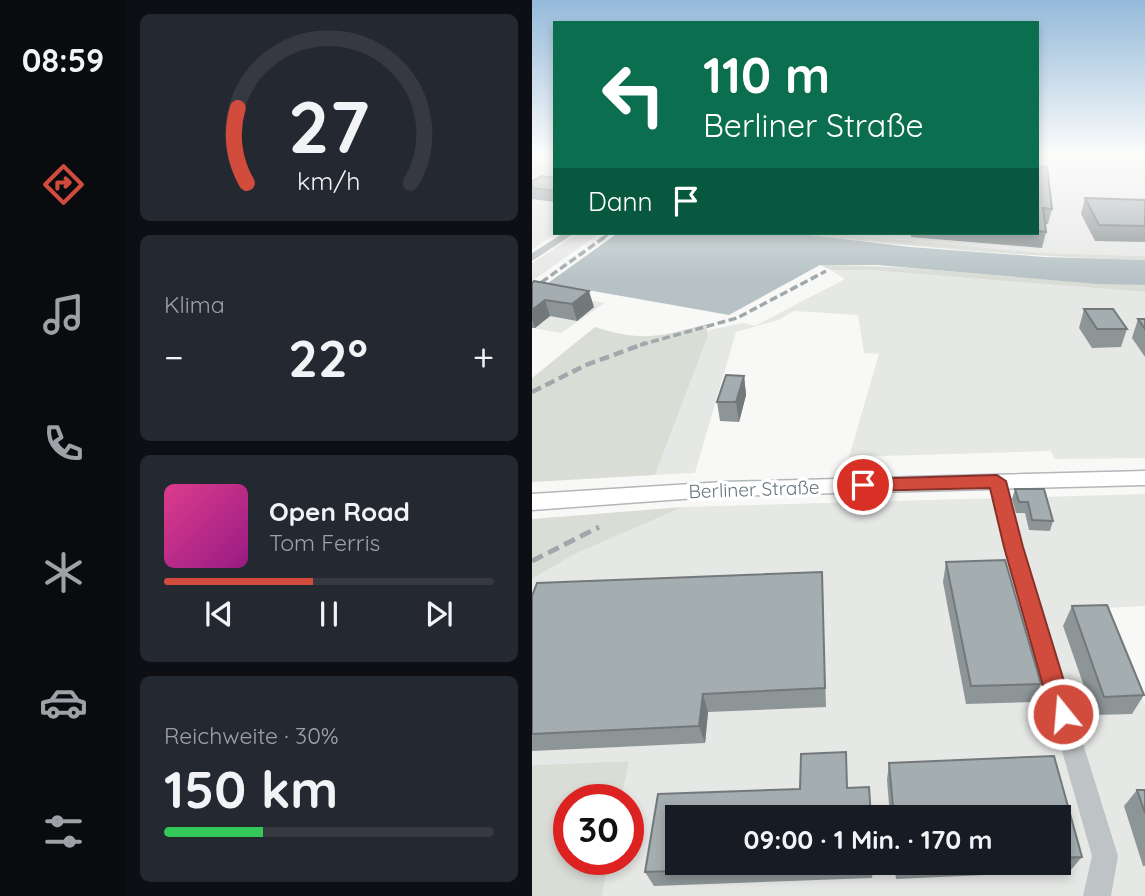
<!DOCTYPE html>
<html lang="de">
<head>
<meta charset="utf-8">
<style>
	:root { --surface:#171b24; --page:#242831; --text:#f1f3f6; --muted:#9ea1a6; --line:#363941; --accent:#d24c3d }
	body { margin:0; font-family:Quicksand,sans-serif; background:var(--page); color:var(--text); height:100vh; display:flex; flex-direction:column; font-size:26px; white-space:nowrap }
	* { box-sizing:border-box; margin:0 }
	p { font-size:23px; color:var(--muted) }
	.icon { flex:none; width:38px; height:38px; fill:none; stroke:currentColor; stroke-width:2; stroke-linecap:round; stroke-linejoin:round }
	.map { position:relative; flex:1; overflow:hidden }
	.sheet { display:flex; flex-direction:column; gap:14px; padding:14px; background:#0d0f14; width:406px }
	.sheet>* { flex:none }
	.guide { position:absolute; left:21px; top:21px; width:486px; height:214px; border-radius:0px; box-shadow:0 4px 10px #0003; background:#0b6e4f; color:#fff; overflow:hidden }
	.speed { position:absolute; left:21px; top:784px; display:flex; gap:14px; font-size:35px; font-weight:700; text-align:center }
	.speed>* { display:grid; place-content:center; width:91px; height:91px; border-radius:50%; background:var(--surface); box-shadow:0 4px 10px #0003; line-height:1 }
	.speed .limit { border:10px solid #d22; background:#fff; color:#111 }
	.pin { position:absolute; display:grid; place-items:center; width:60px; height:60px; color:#fff; margin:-30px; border:4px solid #fff; border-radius:50%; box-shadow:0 2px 7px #0007 }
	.me { position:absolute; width:77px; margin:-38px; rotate:343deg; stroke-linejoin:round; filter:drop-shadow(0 0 5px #0008) }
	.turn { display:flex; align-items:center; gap:24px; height:147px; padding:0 35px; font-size:32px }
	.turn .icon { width:91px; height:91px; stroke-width:2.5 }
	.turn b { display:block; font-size:49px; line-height:60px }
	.then { display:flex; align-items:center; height:66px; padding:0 35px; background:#0003; gap:14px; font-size:26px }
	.big { font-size:52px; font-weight:800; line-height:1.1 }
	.sheet .card { flex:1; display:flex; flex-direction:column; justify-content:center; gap:10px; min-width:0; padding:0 24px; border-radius:10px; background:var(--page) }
	.sheet .dial { align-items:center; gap:0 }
	.dial svg { height:182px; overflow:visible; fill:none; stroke:var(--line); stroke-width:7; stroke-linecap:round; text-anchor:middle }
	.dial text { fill:var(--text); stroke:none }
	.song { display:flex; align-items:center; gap:21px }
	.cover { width:84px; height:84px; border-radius:10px; background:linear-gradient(135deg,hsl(330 70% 55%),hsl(310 70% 35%)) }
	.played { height:7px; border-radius:4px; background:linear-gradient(90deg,var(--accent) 45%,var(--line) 45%) }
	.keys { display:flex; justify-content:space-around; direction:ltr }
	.heat { display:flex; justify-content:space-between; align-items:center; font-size:38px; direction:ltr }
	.charge { height:10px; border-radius:5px; background:linear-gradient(90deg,#34c759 30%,var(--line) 0) }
	.trip { position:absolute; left:133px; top:805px; width:406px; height:70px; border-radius:0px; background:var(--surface); box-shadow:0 4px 10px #0003; font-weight:800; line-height:70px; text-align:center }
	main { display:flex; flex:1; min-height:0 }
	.tabs { display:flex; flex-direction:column; width:126px; justify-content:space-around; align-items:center; background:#090b0e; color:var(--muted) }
	.tabs .icon { width:49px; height:49px }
	.tabs .on { color:var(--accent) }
	.tabs b { font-size:32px; color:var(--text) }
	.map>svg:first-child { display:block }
	.built { fill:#e6e8e6; fill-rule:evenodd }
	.green { fill:#d9ddd6 }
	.water { fill:#b6c2c5 }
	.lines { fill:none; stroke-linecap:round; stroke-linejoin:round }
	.major-casing { stroke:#b2b7ba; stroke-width:3 }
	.minor { fill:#bec3c5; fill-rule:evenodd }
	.major { fill:#fff; fill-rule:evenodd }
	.rail-far3 { stroke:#a0a8ab; stroke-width:2.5; stroke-dasharray:6 2.5; stroke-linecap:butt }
	.rail-far2 { stroke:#a0a8ab; stroke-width:3.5; stroke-dasharray:8 3.5; stroke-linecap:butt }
	.rail-far1 { stroke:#a0a8ab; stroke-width:4.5; stroke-dasharray:10 5; stroke-linecap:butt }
	.rail { stroke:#a0a8ab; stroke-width:5; stroke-dasharray:12 6; stroke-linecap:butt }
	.wall { fill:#8d9597 }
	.shaded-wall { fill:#73797b }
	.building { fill:#a4adb0; stroke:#73797b; stroke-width:2 }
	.route { fill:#d24c3d; stroke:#883128; stroke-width:2 }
	.labels { text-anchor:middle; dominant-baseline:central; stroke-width:7; stroke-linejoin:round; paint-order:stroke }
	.street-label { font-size:19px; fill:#66777e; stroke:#fff }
</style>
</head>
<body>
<main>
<nav class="tabs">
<b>08:59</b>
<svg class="icon on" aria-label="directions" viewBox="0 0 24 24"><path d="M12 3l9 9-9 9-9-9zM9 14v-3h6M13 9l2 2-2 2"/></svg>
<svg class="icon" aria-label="music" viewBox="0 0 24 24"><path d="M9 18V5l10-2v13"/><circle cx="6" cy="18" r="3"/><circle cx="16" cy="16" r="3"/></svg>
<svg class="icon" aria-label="phone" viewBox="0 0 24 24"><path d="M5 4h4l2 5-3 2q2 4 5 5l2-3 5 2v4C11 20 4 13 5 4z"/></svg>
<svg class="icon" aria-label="climate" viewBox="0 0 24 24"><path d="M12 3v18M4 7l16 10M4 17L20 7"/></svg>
<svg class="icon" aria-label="car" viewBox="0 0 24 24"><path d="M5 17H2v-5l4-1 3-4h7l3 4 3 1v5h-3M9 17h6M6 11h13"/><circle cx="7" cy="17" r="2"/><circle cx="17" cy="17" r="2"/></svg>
<svg class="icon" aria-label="filters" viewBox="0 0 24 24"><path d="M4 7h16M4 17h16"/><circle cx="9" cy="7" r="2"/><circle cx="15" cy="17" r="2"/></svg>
</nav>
<section class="sheet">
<div class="card dial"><svg viewBox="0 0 100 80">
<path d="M14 69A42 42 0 1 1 86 69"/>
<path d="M14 69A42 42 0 0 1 10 36" stroke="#d24c3d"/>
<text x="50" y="56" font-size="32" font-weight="700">27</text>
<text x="50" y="72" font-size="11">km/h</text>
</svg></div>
<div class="card"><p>Klima</p>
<div class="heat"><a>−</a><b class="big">22°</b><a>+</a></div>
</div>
<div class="card">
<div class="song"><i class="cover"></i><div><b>Open Road</b><p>Tom Ferris</p></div></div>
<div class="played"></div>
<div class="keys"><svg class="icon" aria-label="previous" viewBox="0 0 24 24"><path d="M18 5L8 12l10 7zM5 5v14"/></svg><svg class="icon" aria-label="pause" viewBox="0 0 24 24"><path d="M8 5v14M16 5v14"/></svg><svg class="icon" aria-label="next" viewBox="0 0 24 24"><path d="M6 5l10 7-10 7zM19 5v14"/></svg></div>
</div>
<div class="card"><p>Reichweite · 30%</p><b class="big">150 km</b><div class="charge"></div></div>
</section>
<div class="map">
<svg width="613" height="896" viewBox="0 0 613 896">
	<rect width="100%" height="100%" fill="#f8f8f6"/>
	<!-- built -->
	<g class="built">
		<polygon points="506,154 613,154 613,256 511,253 292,233 506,233"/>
		<polygon points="0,182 23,184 25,233 0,249"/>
		<polygon points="46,233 68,233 0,281 0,263"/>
		<polygon points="299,270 337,270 613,292 613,458 523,459 519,451 317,457 347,354 332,353 326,315 262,311 246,320 204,332 163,473 123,475 177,330 211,323 223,326 313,279"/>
		<polygon points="0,290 73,303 29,333 0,328"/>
		<path d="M613,494V606L574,608L613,705V896H70L77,859H96V800H89L97,761L0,765V579L41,555L151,507ZM145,817H527V863H145Z"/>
	</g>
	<!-- green -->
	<g class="green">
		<polygon points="18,154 23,154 23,184 4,180 0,175 0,162"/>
		<path d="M262,233H292L511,253L613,256V260C495,257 379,247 262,233Z"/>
		<path d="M288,265C397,265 505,282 613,285V292L337,270H299Z"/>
		<path d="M174,324L176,335L123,475L0,482V378L63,327C111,342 127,337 174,324Z"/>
		<polygon points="151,507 41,555 0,579 0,519"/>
		<polygon points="97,761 89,800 37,800 37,859 77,859 70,896 0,896 0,765"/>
	</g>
	<!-- water -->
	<polygon class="water" points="86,233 262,233 378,247 513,257 613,260 613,285 566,284 345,265 288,265 197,315 16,283"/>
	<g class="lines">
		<!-- major casing -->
		<g class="major-casing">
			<polygon id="major" points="613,471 613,485 191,496 0,510 0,494 191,482"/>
		</g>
		<!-- minor -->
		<g class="minor">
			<polygon points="32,233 43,233 0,261 0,253"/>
			<polygon points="465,475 471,477 473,481 490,547 586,856 579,896 551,896 560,856 472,547 457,481 459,477"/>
		</g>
		<!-- major -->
		<use href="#major" class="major"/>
		<!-- rail-far3 -->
		<polyline class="rail-far3" points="71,238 78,233"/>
		<!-- rail-far2 -->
		<g class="rail-far2">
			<polyline points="0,289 74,236"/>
			<polyline points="108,345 205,318 294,271"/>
		</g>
		<!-- rail-far1 -->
		<polyline class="rail-far1" points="0,392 54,365 114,343"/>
		<!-- rail -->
		<polyline class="rail" points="0,561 67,527"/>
	</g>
	<!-- wall -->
	<g class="wall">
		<polygon points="506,166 520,209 516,224 513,224 514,232 510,248 379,237 379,233 506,233"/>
		<polygon points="23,178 23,202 0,199 0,181"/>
		<polygon points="553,198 613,200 613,242 563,241 549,214"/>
		<polygon points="0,283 62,307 45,321 18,316 3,328 0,328"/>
		<polygon points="552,309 595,329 589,347 560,348 547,328"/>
		<polygon points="606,319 613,319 613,357 600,338"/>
		<polygon points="212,376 214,395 207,422 188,421 185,402"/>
		<polygon points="483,489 521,521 518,531 497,530 493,513 484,513 480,499"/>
		<polygon points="414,562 509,684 501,702 434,704 411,582"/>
		<polygon points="290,572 294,707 176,712 173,743 0,751 0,596"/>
		<polygon points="540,606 612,695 600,714 562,715 531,626"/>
		<polygon points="522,756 550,857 538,871 364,879 362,863 527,863 527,817 358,817 355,780 357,763"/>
		<polygon points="315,788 342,863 340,878 122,886 113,872 268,789"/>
		<polygon points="605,790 613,790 613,866 611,866 592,806"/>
	</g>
	<!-- shaded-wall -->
	<g class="shaded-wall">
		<polygon points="57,291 62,307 45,321 40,304"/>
		<polygon points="13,300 18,316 3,328 0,319 0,310"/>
		<polygon points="212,376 214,395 207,422 204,402"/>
		<polygon points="171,694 176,712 173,743 167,726"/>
	</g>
	<!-- building -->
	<g class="building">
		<polygon points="506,166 515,167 520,209 511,208 514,232 506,231"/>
		<polygon points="10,176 23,178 23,191 0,188 0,181"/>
		<polygon points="553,198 613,200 613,226 567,225"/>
		<polygon points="2,281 57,291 40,304 13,300 0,310 0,283"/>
		<polygon points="552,309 581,309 595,329 565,329"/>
		<polygon points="606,319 613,319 613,329"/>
		<polygon points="194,375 212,376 204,402 185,402"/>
		<polygon points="483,489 512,489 521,521 500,520 496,502 487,502"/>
		<polygon points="473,560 509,684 439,686 414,562"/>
		<polygon points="290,572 293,688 171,694 167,726 0,734 0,596 5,583"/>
		<polygon points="575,605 612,695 572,697 540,606"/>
		<polygon points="314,752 315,788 337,787 339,817 145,817 145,863 342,863 342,864 113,872 126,794 268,789 269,754"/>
		<polygon points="522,756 550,857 527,858 527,817 362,817 357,763"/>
		<polygon points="605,790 613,790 613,813"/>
		<polygon points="366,863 408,863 367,865"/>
	</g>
	<!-- sky -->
	<linearGradient id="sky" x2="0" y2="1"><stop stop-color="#94bada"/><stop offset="0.55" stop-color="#fcfcfb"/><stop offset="1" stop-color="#fcfcfb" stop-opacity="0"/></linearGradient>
	<rect width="613" height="280" fill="url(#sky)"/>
	<!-- route -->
	<polygon class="route" points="465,475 474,481 491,547 542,714 539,722 531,725 523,722 519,714 472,547 458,488 331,491 323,485 331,479"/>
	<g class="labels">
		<!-- street labels -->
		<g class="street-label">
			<text transform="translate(222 489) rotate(-2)">Berliner Straße</text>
		</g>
	</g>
</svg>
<div class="speed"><div class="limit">30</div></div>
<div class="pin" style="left:331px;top:485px;background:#d93025"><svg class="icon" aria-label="arrive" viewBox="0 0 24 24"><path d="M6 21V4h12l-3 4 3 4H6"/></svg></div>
<svg class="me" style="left:531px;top:714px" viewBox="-20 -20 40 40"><circle r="17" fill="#d24c3d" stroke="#fff" stroke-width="3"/><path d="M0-11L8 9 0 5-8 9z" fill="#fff"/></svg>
<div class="trip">09:00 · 1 Min. · 170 m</div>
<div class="guide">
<div class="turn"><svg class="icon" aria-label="left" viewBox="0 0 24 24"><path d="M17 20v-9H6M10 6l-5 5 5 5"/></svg><div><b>110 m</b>Berliner Straße</div></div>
<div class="then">Dann<svg class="icon" aria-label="arrive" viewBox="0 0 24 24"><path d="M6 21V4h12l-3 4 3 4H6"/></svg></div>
</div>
</div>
</main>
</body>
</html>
